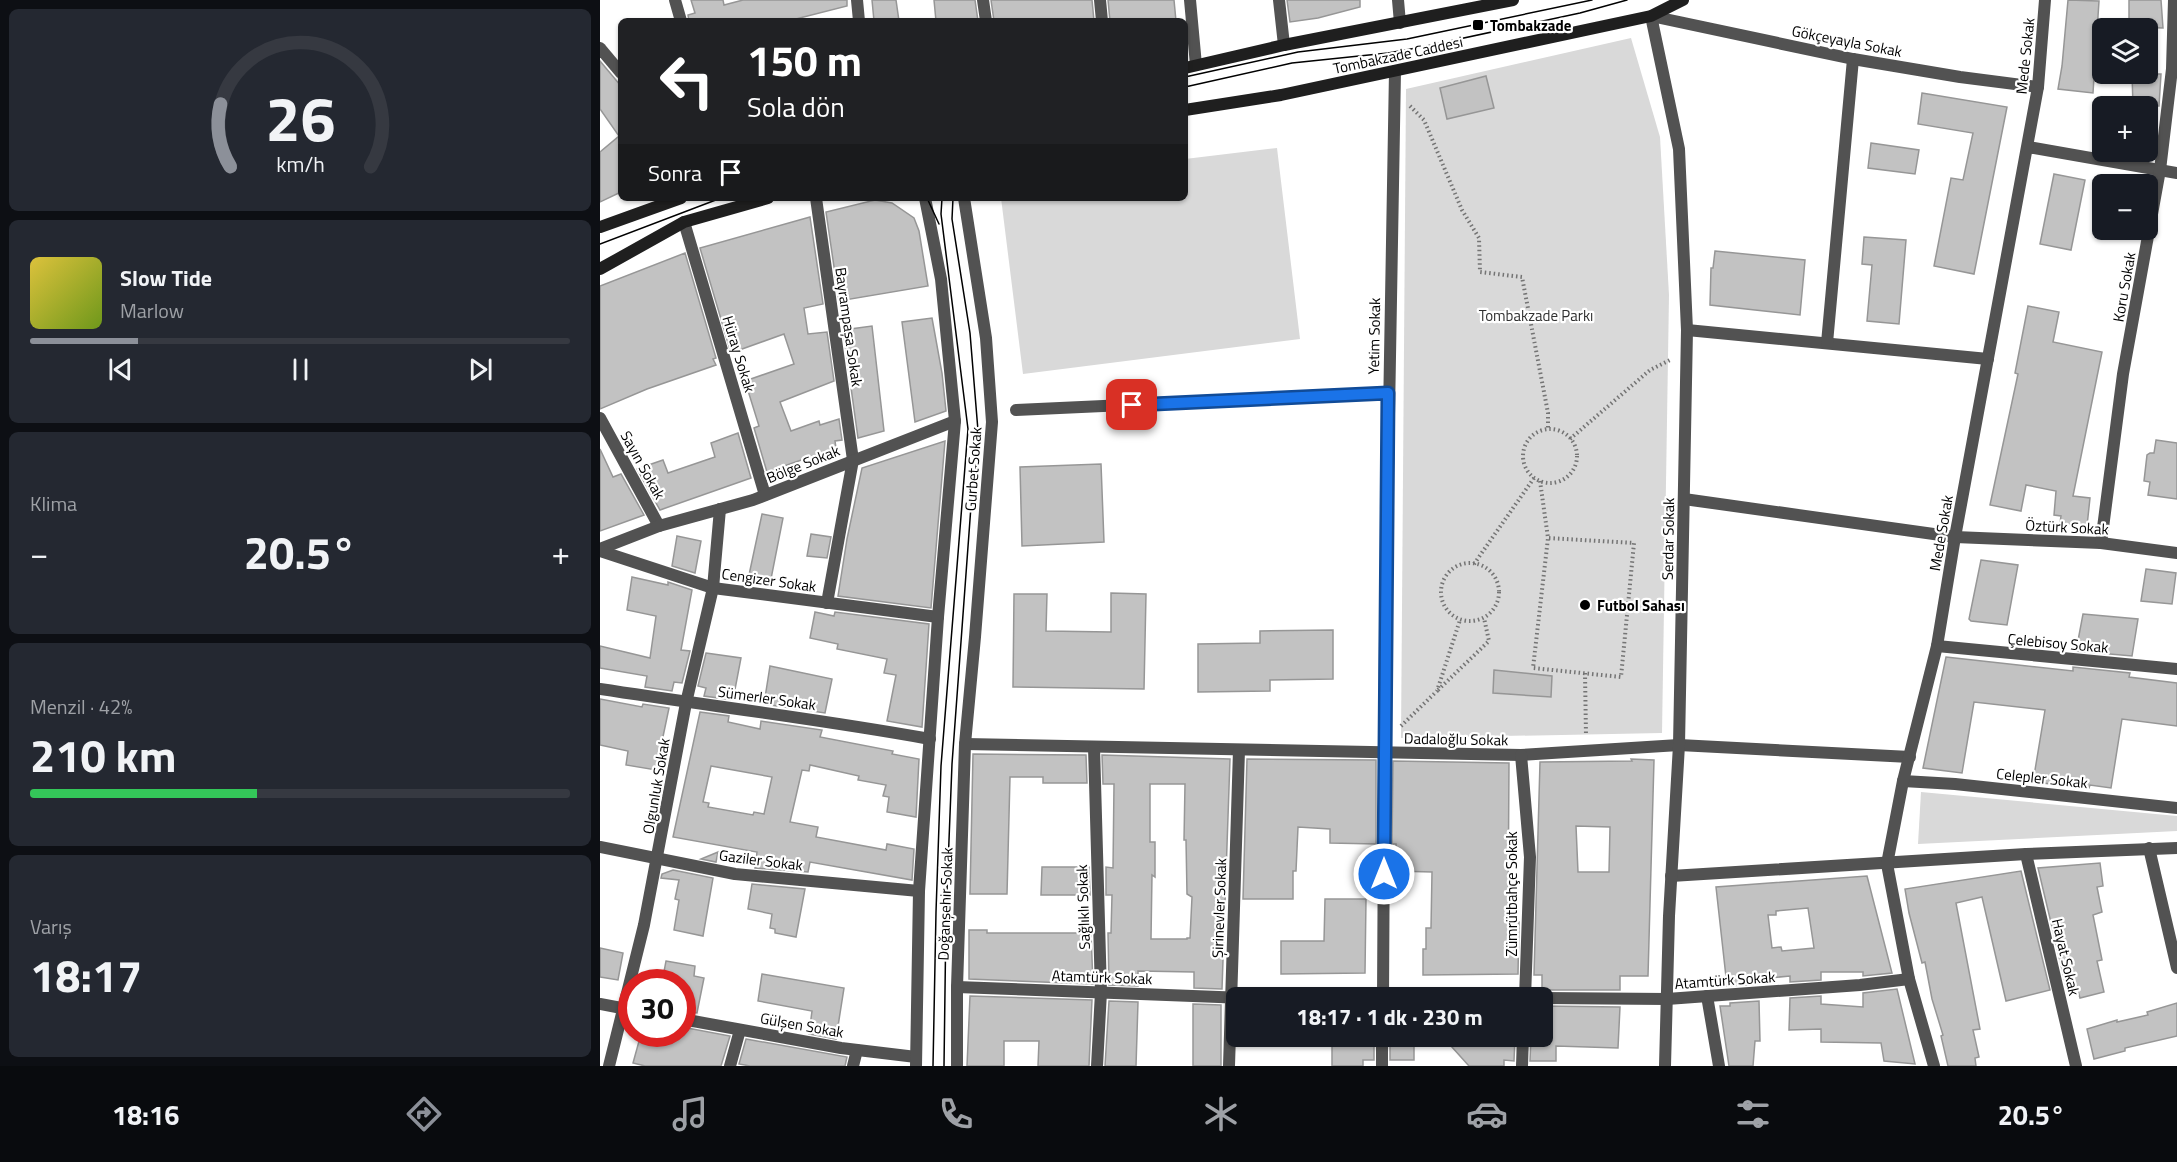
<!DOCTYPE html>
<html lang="tr">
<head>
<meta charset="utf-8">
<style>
	:root { --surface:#171b24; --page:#242831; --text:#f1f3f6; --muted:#9ea1a6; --line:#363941; --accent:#8c9099 }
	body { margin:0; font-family:"Titillium Web",sans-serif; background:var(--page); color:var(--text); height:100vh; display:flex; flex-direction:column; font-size:22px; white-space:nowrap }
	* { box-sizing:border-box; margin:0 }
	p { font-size:20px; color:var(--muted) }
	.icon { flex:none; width:33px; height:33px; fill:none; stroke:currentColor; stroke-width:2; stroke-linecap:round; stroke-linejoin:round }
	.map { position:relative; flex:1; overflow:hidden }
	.drawer { display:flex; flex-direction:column; gap:9px; padding:9px; background:#0d0f14; width:600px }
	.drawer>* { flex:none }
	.guide { position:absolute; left:18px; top:18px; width:570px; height:183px; border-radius:9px; box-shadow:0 2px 4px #0004; background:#202124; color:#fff; overflow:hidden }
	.fabs { position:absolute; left:1492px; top:18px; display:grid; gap:12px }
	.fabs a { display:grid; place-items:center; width:66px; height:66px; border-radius:9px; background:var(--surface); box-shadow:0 2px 4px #0004; font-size:30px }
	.speed { position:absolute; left:18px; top:969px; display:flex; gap:12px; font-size:30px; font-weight:700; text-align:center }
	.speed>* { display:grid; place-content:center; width:78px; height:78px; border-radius:50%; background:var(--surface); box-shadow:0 2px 4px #0004; line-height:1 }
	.speed .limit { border:9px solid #d22; background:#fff; color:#111 }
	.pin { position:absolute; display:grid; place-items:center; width:51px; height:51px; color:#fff; margin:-26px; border-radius:12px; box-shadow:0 3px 9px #0006 }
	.me { position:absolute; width:66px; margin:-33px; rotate:0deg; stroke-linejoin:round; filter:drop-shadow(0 0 4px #0008) }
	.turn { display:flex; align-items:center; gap:21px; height:126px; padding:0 30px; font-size:27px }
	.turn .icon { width:78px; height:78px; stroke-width:2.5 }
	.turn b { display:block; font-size:42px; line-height:51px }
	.then { display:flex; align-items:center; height:57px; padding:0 30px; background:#0003; gap:12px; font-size:22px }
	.big { font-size:45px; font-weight:700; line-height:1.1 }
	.drawer .tile { flex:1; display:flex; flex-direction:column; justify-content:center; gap:9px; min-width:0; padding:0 21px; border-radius:9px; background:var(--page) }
	.drawer .dial { align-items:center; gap:0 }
	.dial svg { height:156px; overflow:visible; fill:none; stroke:var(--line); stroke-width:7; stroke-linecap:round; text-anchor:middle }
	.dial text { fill:var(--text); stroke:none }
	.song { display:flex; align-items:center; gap:18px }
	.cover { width:72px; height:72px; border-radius:9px; background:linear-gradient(135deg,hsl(50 70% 55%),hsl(80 70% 35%)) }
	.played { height:6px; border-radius:3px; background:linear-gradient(90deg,var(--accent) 20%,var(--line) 20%) }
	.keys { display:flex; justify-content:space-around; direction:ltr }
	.heat { display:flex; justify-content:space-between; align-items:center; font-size:33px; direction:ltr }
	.charge { height:9px; border-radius:4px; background:linear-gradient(90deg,#34c759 42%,var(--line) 0) }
	.trip { position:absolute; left:626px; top:987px; width:327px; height:60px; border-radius:9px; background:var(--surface); box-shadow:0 2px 4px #0004; font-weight:700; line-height:60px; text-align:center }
	.menu { display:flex; height:96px; justify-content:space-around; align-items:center; background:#090b0e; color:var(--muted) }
	.menu .icon { width:42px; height:42px }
	.menu .selected { color:var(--accent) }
	.menu b { font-size:27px; color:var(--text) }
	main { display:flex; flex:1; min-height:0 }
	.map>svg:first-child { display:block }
	.green { fill:#d9d9d9 }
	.building { fill:#c2c2c2; stroke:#969696; stroke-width:1.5; fill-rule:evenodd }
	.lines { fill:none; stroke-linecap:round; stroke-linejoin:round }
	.path { stroke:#747474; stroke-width:4; stroke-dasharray:1.5 3; stroke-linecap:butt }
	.minor { stroke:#525252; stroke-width:12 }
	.secondary { stroke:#1f1f1f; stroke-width:12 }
	.tram { stroke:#000; stroke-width:1.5 }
	.route-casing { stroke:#114b97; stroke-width:15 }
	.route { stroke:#1a73e8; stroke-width:10 }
	.poi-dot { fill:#000; stroke:#fff; stroke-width:2 }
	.labels { text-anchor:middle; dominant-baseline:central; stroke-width:4.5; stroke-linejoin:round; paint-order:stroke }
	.poi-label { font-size:15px; font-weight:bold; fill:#000; stroke:#fff; text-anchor:start }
	.street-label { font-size:15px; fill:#000; stroke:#fff }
	.park-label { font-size:15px; fill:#303030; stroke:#fff }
</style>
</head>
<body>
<main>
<section class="drawer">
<div class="tile dial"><svg viewBox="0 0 100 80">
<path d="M14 69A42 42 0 1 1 86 69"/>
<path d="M14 69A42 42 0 0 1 9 37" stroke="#8c9099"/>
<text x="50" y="56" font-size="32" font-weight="700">26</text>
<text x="50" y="72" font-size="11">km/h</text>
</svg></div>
<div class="tile">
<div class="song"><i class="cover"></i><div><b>Slow Tide</b><p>Marlow</p></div></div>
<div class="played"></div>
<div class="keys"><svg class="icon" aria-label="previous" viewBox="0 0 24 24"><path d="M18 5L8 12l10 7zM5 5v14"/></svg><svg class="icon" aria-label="pause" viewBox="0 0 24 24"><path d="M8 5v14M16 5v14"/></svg><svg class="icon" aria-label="next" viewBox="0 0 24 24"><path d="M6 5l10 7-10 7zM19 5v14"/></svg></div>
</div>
<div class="tile"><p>Klima</p>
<div class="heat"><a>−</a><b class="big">20.5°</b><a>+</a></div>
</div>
<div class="tile"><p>Menzil · 42%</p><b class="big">210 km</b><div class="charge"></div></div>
<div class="tile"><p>Varış</p><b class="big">18:17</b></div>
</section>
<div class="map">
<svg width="1577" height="1066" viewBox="0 0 1577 1066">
	<rect width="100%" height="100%" fill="#fff"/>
	<!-- green -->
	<g class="green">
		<polygon points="1031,38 1060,137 1069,295 1062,733 801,738 806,89"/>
		<polygon points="677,148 700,339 423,374 401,198 585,198 585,159"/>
		<polygon points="1321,792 1577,816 1577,831 1318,844"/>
	</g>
	<!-- building -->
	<g class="building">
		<polygon points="91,0 123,0 124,5 143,0 247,0 247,6 188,21 89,21 88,15 95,13"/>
		<polygon points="272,0 296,0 299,21 274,21"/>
		<polygon points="334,0 375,0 378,21 336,21"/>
		<polygon points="391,0 492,0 494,21 394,21"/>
		<polygon points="508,0 574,0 576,21 510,21"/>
		<polygon points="687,0 760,0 760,7 718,18 690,22"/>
		<polygon points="1468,0 1499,1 1493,93 1458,89 1462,66"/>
		<polygon points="1529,0 1561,0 1563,28 1529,27"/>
		<polygon points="0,61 21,86 21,192 0,202 0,152 19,136 0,109"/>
		<polygon points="1532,74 1561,74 1559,106 1533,106"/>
		<polygon points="886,76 894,108 847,119 840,88"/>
		<polygon points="1322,93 1407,107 1374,274 1334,266 1351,178 1363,180 1373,133 1318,124"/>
		<polygon points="1271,143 1319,150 1315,174 1268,168"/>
		<polygon points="1454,174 1485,180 1471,250 1440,244"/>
		<polygon points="275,200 292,203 314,218 319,231 328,286 239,301 226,212"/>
		<polygon points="210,217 223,304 204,308 208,334 227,332 234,381 180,402 191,431 219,421 220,425 239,419 242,440 235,441 236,448 167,472 154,428 159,426 145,381 194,364 184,334 131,353 100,248"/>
		<polygon points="1264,237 1306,240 1299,324 1267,321 1272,265 1262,264"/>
		<polygon points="1115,251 1205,260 1200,315 1110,305 1111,268 1113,268"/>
		<polygon points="85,253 116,358 113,359 116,365 47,389 0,409 0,286"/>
		<polygon points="1428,306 1459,312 1453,342 1502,352 1473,496 1490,498 1487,526 1460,523 1461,516 1454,515 1456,491 1426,485 1421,511 1390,505 1418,374 1415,373"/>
		<polygon points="332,318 342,373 346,411 315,422 302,322"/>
		<polygon points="272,326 284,431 258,438 243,330"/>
		<polygon points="138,433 151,478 60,510 37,469 63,460 68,473 109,459 115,457 111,443"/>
		<polygon points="1556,440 1577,443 1577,499 1548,495 1550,482 1544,481 1547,455 1550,453 1554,453"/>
		<polygon points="345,441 331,608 238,596 247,539 262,468"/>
		<polygon points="0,449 13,477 21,474 44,515 0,531"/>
		<polygon points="501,464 504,542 422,546 420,467"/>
		<polygon points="162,514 183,518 171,579 149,575"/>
		<polygon points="211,534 231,537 227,558 207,556"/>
		<polygon points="77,536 101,541 95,573 72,566"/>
		<polygon points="1381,560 1418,565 1407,625 1371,621 1369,619"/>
		<polygon points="1546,569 1576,573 1572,604 1541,601"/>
		<polygon points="32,577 68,585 68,582 92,590 81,650 90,651 82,683 74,682 72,691 45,687 47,676 0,668 0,646 50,658 56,616 27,610"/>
		<polygon points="511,593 546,594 544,689 413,687 414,594 447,594 446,631 511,632"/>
		<polygon points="215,612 234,616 235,612 329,624 322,727 287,721 296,675 284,673 287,659 237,649 238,644 210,638"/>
		<polygon points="1483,614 1538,619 1532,656 1476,651"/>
		<polygon points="733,630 733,679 670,680 670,691 598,692 598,644 660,643 660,631"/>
		<polygon points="106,653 141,658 133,700 104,696 106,688 98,686"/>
		<polygon points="1346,657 1473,671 1473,667 1530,673 1529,677 1577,683 1577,726 1522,719 1511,788 1490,785 1489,788 1433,782 1445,710 1374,702 1362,773 1323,768"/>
		<polygon points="170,666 232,679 225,713 164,704"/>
		<polygon points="894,670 952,676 951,697 893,693"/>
		<polygon points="0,699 42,707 43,704 69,708 56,770 26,765 28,751 0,745"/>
		<path d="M100,712L129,716L128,722L160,729L161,721L222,730L220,737L293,751L292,754L319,759L316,817L287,812L289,797L283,796L286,785L258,780L259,776L210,765L209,771L202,770L190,822L218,827L216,837L286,850L287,844L314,849L312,880L210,862L208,872L155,868L157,852L73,837ZM111,766L172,777L164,814L154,812L153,815L108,807L109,803L103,802Z"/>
		<polygon points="373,754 486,755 487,783 443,783 443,777 410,777 407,894 370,894"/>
		<path d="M502,755L630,759L622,989L594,988V972L538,971V986L509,985L508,933H511L512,895H506V867L513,868L514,784H503ZM550,784H585L584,840H586L587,894L592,897L590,938H587V939H551L552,875L555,877V842H550Z"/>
		<polygon points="647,759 776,760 776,844 730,843 730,829 698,827 696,871 693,871 693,899 643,899"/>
		<path d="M1031,759L1054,760L1048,976H1020V990H942V975H934L940,762L1032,761ZM976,826L1010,827L1009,872H978Z"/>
		<polygon points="793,761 909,763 908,921 919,922 918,974 823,975 823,949 826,949 826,928 831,928 832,872 796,871 796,844 792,844"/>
		<polygon points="118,852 116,862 101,859"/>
		<polygon points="1500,863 1503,886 1497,887 1502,912 1493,915 1502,960 1497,961 1504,992 1480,998 1476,984 1466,986 1438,868"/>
		<polygon points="442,867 489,867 490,895 441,895"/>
		<polygon points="73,870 113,878 103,936 74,930 79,900 75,899 79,880 61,878 62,874"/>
		<polygon points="1421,871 1450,990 1406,1001 1382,897 1356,903 1380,1029 1373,1030 1379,1057 1375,1058 1376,1066 1348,1066 1341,1036 1343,1035 1332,999 1325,962 1322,963 1309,913 1305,889"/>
		<path d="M1267,876L1292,973L1263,976V972H1221V980L1190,982V976L1158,979V984L1127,986L1116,887ZM1208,908L1214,948L1182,951L1181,947L1172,948L1168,915H1176V911Z"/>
		<polygon points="152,884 205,889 196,937 175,933 175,929 170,928 172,914 148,909"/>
		<polygon points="725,899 766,899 765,973 681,974 681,941 724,941"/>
		<polygon points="369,930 387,930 387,933 491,933 493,984 369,979"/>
		<polygon points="0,948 23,953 18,980 0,977"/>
		<polygon points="66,961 95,966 94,976 104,978 97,1013 82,1011 82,982 62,982"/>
		<polygon points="162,974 244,988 236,1039 209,1034 212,1011 158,1001"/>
		<polygon points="1297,989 1315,1064 1284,1061 1281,1043 1221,1042 1221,1029 1189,1030 1190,998 1221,996 1221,1004 1263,1007 1263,993"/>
		<polygon points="370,996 492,1000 489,1066 438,1066 439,1041 404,1041 404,1066 367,1066"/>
		<polygon points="509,1001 538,1002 536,1066 505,1066"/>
		<polygon points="1159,1001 1160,1041 1155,1041 1153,1066 1129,1066 1120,1006 1130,1006 1130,1003"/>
		<polygon points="1577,1003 1577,1036 1525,1048 1525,1051 1494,1059 1487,1029 1517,1020 1517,1022 1548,1015 1547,1012"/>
		<polygon points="593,1004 621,1005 621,1066 593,1066"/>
		<polygon points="942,1006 1020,1007 1018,1048 956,1046 956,1061 930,1061 931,1036 942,1036"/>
		<polygon points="82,1027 130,1036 121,1066 45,1066 33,1063 41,1034 82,1034"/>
		<polygon points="732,1036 774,1036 774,1060 763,1060 763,1066 732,1066"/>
		<rect x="790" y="1036" width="24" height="24"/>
		<polygon points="842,1036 915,1036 914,1061 904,1060 904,1066 869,1066"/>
		<polygon points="146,1039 247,1057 245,1066 150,1066 139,1064"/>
	</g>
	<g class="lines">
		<!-- path -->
		<g class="path">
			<polyline points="810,106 824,120 862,210 879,238 880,272 922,277 948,413 948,430"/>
			<circle cx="950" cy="456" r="27"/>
			<polyline points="970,439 1050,370 1070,360"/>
			<polyline points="940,481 948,538 1034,543 1021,677 933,668 948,538"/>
			<circle cx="870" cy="592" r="29"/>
			<polyline points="874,564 934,478"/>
			<polyline points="985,673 986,736"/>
			<polyline points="838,690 889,641 884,618"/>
			<polyline points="801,726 837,691 860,620"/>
		</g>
		<!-- minor -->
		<g class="minor">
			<polyline points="75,0 81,21"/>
			<polyline points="257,0 259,21"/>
			<polyline points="383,0 386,21"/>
			<polyline points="500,0 502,21"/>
			<polyline points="590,0 596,65"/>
			<polyline points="679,0 684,45"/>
			<polyline points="798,0 800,23"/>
			<polyline points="0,48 21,73"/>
			<polyline points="1428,147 1577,173"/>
			<polyline points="216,198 253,460 227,603"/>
			<polyline points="84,222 165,495"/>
			<polyline points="1087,330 1388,359"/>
			<polyline points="1227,343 1253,59"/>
			<polyline points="416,410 788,393"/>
			<polyline points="0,418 59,526"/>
			<polyline points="1084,499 1355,537 1501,543 1577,553"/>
			<polyline points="1501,543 1523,374 1560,170 1572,69 1574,0"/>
			<polyline points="0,549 59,526 153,500 355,421"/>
			<polyline points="0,551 113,588 338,617"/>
			<polyline points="1337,646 1577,669"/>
			<path d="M0,689C110,706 220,719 330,739"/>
			<polyline points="365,744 921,755 1079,745 1310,757"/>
			<polyline points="494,747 501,992 497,1066"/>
			<polyline points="921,755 930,857 925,998"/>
			<polyline points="1303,781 1355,784 1577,808"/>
			<polyline points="0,847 135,874 319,891"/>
			<polyline points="1549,848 1577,968"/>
			<polyline points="1426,854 1476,1066"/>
			<polyline points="1071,876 1426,854 1577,848"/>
			<polyline points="357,987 645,998"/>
			<polyline points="1107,996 1119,1066"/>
			<polyline points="783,998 785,642 795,71"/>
			<polyline points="942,998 1067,999 1260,985 1309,979"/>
			<polyline points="0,1004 32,1010"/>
			<polyline points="82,1019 241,1048 316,1057"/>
			<polyline points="9,1066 44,925 86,703 113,588 120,509"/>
			<polyline points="130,1066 140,1030"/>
			<polyline points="253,1066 257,1050"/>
			<polyline points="316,1066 319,891 338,617 355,421 341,279 325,198"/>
			<polyline points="357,1066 357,987 365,744 375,637 392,422 386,338 364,198"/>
			<polyline points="629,1066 639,750"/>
			<polyline points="782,1066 782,1036"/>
			<polyline points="922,1066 923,1036"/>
			<polyline points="1065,1066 1069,916 1079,745 1087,330 1079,149 1051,16 1253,59 1360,77 1438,87"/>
			<polyline points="1334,1066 1309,979 1287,864 1303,781 1337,646 1355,537 1438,87 1445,0"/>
		</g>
		<!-- secondary -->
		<g class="secondary">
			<polyline points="585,68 684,45 913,0"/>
			<polyline points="585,110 681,95 1051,16 1083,0"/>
			<polyline points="0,227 81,198"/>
			<polyline points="0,269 84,222 168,198"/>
		</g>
		<!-- tram -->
		<g class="tram">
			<polyline points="585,77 698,52 807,39 992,0"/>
			<polyline points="585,87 692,63 788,53 822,47 980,13 1027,0"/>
			<polyline points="327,198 339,224"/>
			<polyline points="0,244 121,198"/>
			<polyline points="333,1066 336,912 341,766 368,429 341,214 342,198"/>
			<polyline points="344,1066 346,916 352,764 371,506 379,443 370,333 352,219 353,198"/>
		</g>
	</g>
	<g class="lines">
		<!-- route casing -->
		<g class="route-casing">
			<polyline id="route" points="532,405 788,393 784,874"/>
		</g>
		<!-- route -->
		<use href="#route" class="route"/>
	</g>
	<!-- markers -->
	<g class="poi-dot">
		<rect x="872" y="19" width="12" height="12" rx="3"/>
		<circle cx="985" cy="605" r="6"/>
	</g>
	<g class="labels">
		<!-- poi labels -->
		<g class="poi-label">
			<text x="890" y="25">Tombakzade</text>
			<text x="997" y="605">Futbol Sahası</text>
		</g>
		<!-- street labels -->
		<g class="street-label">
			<text transform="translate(1247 41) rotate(11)">Gökçeyayla Sokak</text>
			<text transform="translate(798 55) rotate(-12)">Tombakzade Caddesi</text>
			<text transform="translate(1425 56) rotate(-84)">Mede Sokak</text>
			<text transform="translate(1524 287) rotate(-80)">Koru Sokak</text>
			<text transform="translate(249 327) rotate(82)">Bayrampaşa Sokak</text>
			<text transform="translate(774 336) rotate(-89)">Yetim Sokak</text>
			<text transform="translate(139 354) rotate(73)">Hüray Sokak</text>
			<text transform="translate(203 464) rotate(-22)">Bölge Sokak</text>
			<text transform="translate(43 465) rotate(61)">Sayın Sokak</text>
			<text transform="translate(373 469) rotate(-86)">Gurbet Sokak</text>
			<text transform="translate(1467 527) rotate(3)">Öztürk Sokak</text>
			<text transform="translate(1341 533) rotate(-80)">Mede Sokak</text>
			<text transform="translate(1068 539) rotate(-89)">Serdar Sokak</text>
			<text transform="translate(169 580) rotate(8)">Cengizer Sokak</text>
			<text transform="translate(1458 643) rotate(5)">Çelebisoy Sokak</text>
			<text transform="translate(167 698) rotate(8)">Sümerler Sokak</text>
			<text transform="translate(856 739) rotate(1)">Dadaloğlu Sokak</text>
			<text transform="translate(1442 778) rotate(6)">Celepler Sokak</text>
			<text transform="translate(56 786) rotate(-80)">Olgunluk Sokak</text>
			<text transform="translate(161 860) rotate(7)">Gaziler Sokak</text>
			<text transform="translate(911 894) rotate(-90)">Zümrütbahçe Sokak</text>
			<text transform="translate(345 904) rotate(-88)">Doğanşehir Sokak</text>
			<text transform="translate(483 907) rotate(-92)">Sağlıklı Sokak</text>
			<text transform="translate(619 908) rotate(-88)">Şirinevler Sokak</text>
			<text transform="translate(1466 957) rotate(77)">Hayat Sokak</text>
			<text transform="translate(502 977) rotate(2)">Atamtürk Sokak</text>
			<text transform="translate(1125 980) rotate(-4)">Atamtürk Sokak</text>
			<text transform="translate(202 1025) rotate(10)">Gülşen Sokak</text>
		</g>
		<!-- park labels -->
		<g class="park-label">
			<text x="936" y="315">Tombakzade Parkı</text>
		</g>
	</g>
</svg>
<div class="fabs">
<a><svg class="icon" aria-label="layers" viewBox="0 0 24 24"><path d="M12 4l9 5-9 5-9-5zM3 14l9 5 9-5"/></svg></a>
<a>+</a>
<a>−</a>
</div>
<div class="speed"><div class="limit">30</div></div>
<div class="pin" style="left:532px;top:405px;background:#d93025"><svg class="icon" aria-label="arrive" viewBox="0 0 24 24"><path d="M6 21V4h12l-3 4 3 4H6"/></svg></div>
<svg class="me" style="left:784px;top:874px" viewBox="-20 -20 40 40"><circle r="17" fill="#1a73e8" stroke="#fff" stroke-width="3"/><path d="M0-11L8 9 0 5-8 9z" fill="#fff"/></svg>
<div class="trip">18:17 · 1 dk · 230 m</div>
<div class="guide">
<div class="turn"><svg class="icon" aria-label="left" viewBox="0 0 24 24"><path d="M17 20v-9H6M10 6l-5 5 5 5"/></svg><div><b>150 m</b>Sola dön</div></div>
<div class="then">Sonra<svg class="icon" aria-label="arrive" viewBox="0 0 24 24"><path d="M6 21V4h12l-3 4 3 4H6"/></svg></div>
</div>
</div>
</main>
<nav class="menu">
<b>18:16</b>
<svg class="icon selected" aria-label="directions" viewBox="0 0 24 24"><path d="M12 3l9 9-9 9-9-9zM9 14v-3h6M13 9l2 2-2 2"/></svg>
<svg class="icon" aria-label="music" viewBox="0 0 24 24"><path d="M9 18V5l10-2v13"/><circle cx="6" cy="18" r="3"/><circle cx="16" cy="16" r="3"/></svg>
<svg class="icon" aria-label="phone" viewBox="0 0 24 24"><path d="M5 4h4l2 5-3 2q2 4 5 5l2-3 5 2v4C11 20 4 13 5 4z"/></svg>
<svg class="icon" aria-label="climate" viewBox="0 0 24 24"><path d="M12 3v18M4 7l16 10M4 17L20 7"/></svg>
<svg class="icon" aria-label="car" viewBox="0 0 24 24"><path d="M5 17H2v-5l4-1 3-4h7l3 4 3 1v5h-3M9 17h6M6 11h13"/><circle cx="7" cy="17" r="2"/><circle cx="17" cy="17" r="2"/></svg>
<svg class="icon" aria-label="filters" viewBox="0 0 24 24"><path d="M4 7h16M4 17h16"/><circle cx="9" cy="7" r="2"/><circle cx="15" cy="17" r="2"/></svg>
<b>20.5°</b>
</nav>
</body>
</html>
